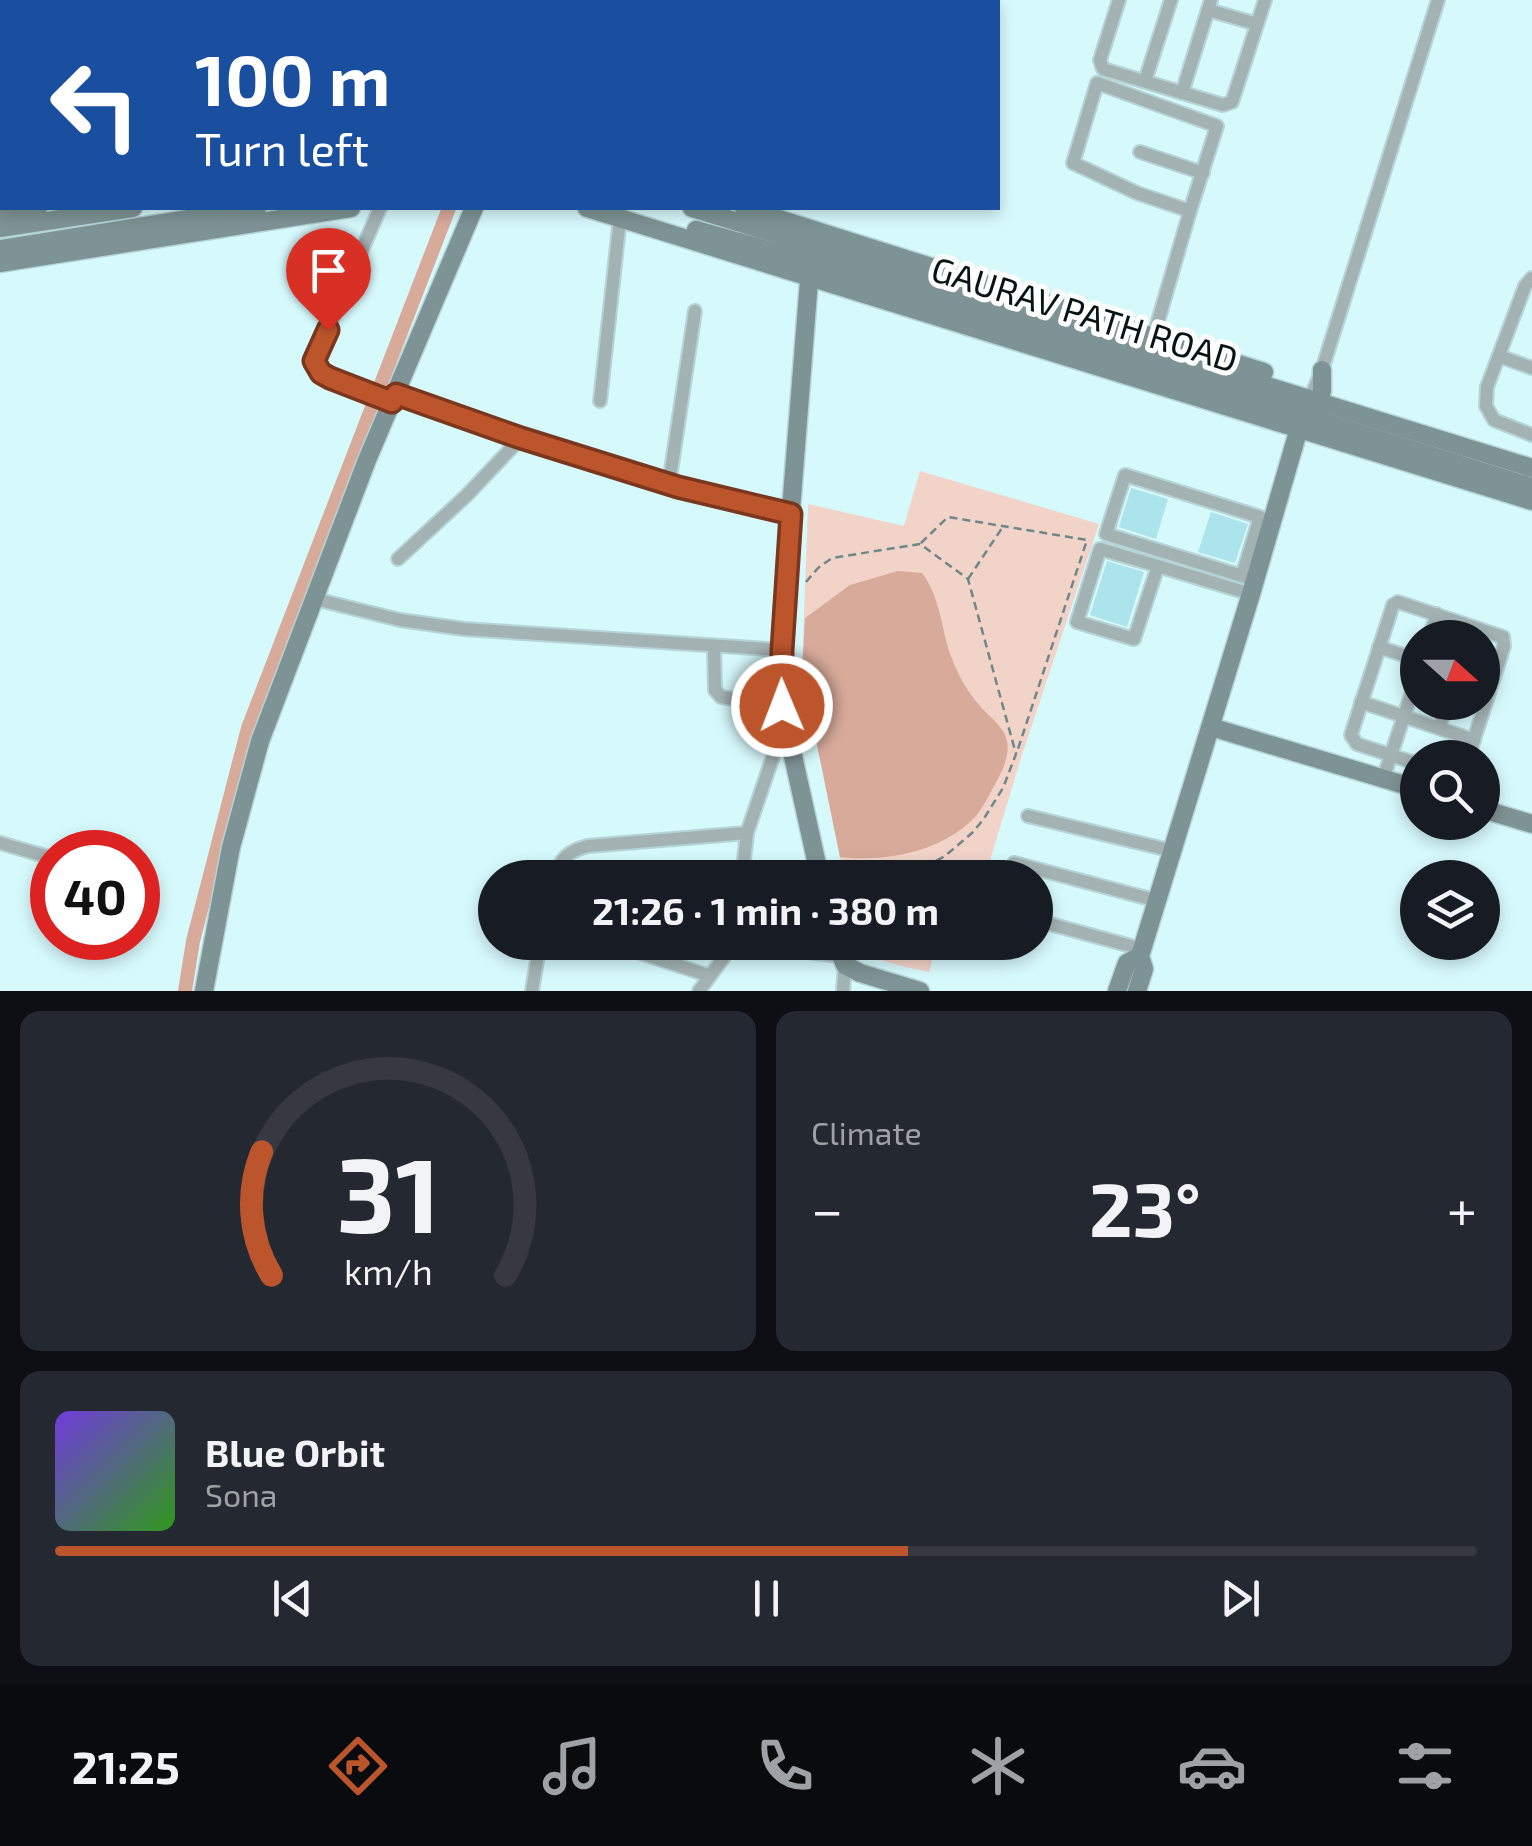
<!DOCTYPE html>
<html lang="en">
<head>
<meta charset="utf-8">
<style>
	:root { --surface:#171b24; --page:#242831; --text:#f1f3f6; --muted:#9ea1a6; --line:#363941; --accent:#bc552c }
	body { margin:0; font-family:"Exo 2",sans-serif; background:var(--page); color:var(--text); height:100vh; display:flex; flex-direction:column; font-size:38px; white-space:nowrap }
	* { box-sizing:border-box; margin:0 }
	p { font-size:32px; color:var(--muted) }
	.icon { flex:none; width:55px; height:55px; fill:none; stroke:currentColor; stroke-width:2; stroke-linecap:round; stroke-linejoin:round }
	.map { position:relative; height:991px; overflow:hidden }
	.details { display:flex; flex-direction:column; gap:20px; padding:20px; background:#0d0f14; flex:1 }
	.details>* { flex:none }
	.hud { position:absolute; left:0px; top:0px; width:1000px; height:210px; box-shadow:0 5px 15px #0003; background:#1a4fa0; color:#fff; overflow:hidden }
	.needle { width:65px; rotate:111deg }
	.buttons { position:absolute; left:1400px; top:620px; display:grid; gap:20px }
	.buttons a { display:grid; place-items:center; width:100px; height:100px; border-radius:50%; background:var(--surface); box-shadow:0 5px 15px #0003; font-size:50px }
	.speed { position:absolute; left:30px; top:830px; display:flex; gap:20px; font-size:50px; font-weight:700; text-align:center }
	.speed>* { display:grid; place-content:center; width:130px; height:130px; border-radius:50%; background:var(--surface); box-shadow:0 5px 15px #0003; line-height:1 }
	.speed .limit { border:15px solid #d22; background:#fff; color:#111 }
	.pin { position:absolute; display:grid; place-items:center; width:85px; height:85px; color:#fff; margin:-102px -42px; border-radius:50% 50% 50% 0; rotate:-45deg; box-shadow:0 0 10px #0007 }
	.pin .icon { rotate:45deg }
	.me { position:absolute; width:110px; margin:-55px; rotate:359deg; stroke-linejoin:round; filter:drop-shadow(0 0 8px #0008) }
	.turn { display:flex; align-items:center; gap:35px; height:210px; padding:0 30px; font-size:45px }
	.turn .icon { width:130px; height:130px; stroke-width:2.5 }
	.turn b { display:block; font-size:70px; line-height:85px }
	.big { font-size:75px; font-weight:700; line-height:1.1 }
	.details .card { flex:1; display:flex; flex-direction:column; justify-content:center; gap:15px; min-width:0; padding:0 35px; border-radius:20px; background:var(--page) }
	.details .dial { align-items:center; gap:0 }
	.dial svg { height:260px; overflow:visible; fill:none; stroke:var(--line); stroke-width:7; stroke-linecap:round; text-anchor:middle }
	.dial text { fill:var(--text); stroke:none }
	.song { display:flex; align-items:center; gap:30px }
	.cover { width:120px; height:120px; border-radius:15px; background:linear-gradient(135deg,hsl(260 70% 55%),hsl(110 70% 35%)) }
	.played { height:10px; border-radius:5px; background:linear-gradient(90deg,var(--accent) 60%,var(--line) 60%) }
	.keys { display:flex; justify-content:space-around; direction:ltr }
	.heat { display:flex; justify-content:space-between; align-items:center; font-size:55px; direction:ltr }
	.details .tiles { flex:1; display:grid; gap:20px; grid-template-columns:1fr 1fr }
	.card:last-child { grid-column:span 2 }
	.trip { position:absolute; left:478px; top:860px; width:575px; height:100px; border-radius:50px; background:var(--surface); box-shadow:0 5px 15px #0003; font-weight:700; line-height:100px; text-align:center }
	.tabs { display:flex; height:160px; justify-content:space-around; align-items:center; background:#090b0e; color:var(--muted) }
	.tabs .icon { width:70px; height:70px }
	.tabs .on { color:var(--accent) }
	.tabs b { font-size:45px; color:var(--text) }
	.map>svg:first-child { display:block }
	.green { fill:#f1d3c8 }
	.water { fill:#d8aa9a }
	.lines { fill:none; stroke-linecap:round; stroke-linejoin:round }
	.canal { stroke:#d8aa9a; stroke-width:14 }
	.building { fill:#abe4ea }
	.street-casing { stroke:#b5d4d7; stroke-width:16 }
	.secondary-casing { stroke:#b5d4d7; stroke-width:21 }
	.path { stroke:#6f8789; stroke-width:2.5; stroke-dasharray:8 5; stroke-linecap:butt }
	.street { stroke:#a3b2b3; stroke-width:12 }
	.secondary { stroke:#7e9395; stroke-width:18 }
	.route-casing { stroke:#7a371d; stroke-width:25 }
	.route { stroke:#bc552c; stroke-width:18 }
	.labels { text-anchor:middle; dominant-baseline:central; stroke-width:10; stroke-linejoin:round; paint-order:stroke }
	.street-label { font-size:35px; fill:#071415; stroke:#fefefe }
</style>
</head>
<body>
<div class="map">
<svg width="1532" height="991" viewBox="0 0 1532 991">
	<rect width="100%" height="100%" fill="#d6f9fc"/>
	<!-- green -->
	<g class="green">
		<polygon points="920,471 1099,524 1020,761 985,877 844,877 814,730 820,707 805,688 802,672 808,504 904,526"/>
		<path d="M858,943V942L937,943L929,972C905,966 874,963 858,943Z"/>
	</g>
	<!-- water -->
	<path class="water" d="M898,571L922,573C941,598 941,630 952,659C958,675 968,692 979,705C988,716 1004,726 1007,741C1010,756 1002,772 995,784C989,795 983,808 975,817C942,852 886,862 840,857L814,730L820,707L805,688L802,672L805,618L850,585Z"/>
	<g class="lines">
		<!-- canal -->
		<g class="canal">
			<polyline points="513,2 514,0"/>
			<polyline points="185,991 193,941 248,728 449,208"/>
		</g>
	</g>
	<!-- building -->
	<g class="building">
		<polygon points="1131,488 1168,499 1156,539 1119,527"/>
		<polygon points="1211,512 1248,524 1235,563 1198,552"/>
		<polygon points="1107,561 1144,572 1127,627 1090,615"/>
	</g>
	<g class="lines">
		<!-- street casing -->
		<g class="street-casing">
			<g id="street">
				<polyline points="1119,0 1100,60 1103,69 1223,105 1232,102 1265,0"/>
				<polyline points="450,2 451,0"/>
				<polyline points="1208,10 1257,24"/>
				<polyline points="1145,81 1171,0"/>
				<polyline points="1182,93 1211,0"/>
				<polyline points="1140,152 1203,173"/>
				<polyline points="380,208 314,361 321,373 330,379 392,402"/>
				<polyline points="1532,278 1525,286 1487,387 1486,406 1494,420 1532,435"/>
				<polyline points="1152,342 1190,211 1217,126 1097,83 1073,163 1137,193 1190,211"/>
				<polyline points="1499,356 1532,368"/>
				<polyline points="396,394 521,438 678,487 791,514"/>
				<polyline points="1310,399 1322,370 1438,0"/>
				<polyline points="600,401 621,209"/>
				<polyline points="669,484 695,311"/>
				<polyline points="398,559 467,495 521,438"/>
				<polyline points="1158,566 1100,549 1077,622 1134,639 1158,566 1251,594"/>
				<polyline points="1242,576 1260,517 1125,475 1106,534 1242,576 1255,580"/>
				<polyline points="315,599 400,620 464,629 782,650"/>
				<polyline points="1429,638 1437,614"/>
				<polyline points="714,646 715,690 721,697 782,706"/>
				<polyline points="1379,647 1418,660"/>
				<polyline points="1361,702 1474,740"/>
				<polyline points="1439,728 1448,702"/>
				<polyline points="1418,764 1357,744 1351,735 1393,605 1398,602 1503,637 1504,646 1468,758"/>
				<polyline points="1383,779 1418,674"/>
				<polyline points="1028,816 1173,851"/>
				<polyline points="0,843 52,858"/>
				<polyline points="1014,863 1158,901"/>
				<path d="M554,878C561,858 568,851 588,846L747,833"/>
				<polyline points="742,878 747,833 785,721"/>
				<polyline points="138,881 143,883"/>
				<polyline points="1035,920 1142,949"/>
				<polyline points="607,942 710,976"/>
				<polyline points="532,991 540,942"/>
				<polyline points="699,991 724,957 730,942 840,956"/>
				<polyline points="843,991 845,965"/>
			</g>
		</g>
		<!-- secondary casing -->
		<g class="secondary-casing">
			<g id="secondary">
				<polyline points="587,208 1532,501"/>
				<polyline points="692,208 1532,468"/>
				<polyline points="744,208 1264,372"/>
				<polyline points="0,213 38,208"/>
				<polyline points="0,228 133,208"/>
				<polyline points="696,230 811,262 1532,487"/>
				<polyline points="0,249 257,208"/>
				<polyline points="0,263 351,208"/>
				<polyline points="810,268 785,586 782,650 782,706 820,878"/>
				<polyline points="1317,409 1322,391 1322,370"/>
				<polyline points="1211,727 1418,789"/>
				<polyline points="1482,809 1532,824"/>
				<polyline points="835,942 845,965 860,973 920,991"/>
				<polyline points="204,991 231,847 260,741 367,460 474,208"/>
				<polyline points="1117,991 1127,963 1140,956"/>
				<polyline points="1137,991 1144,969 1140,956 1251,594 1302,418"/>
			</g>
		</g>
		<!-- path -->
		<g class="path">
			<polyline points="539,2 540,0"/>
			<polyline points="921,543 948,517 1087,540 1017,752"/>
			<polyline points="968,579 1002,528"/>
			<polyline points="806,582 818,568 832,558 920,544 968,579 1016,754 1003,788 983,820 972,833 945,856 928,865 905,870 885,871 856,861 842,865"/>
		</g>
		<!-- street -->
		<use href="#street" class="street"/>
		<!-- secondary -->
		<use href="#secondary" class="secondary"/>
	</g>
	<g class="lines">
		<!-- route casing -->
		<g class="route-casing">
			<polyline id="route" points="328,330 314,361 321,373 330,378 392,402 396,394 521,438 678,487 791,514 782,650 782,706"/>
		</g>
		<!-- route -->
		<use href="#route" class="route"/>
	</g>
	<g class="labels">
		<!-- street labels -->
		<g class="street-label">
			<text transform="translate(1085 313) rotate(17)">GAURAV PATH ROAD</text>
		</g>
	</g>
</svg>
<div class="buttons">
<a><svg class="needle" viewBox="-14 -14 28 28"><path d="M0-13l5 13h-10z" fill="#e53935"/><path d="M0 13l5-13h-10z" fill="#9ea1a6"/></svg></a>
<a><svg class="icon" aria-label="search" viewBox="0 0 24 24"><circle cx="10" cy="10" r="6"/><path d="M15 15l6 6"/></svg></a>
<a><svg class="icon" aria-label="layers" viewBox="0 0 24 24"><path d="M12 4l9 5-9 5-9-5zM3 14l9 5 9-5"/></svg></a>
</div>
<div class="speed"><div class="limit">40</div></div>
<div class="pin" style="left:328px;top:330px;background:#d93025"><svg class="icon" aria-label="arrive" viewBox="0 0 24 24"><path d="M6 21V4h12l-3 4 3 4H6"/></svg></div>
<svg class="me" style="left:782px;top:706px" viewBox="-20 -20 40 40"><circle r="17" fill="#bc552c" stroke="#fff" stroke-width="3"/><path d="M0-11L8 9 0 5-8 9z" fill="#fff"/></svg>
<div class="trip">21:26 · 1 min · 380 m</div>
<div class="hud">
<div class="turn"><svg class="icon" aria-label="left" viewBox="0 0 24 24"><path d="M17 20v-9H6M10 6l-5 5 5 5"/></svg><div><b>100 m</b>Turn left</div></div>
</div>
</div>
<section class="details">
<div class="tiles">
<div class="card dial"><svg viewBox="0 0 100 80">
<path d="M14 69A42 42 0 1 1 86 69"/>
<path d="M14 69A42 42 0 0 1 11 31" stroke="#bc552c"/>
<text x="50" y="56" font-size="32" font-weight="700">31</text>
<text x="50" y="72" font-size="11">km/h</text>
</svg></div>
<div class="card"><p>Climate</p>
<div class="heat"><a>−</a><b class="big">23°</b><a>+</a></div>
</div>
<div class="card">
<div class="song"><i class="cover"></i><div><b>Blue Orbit</b><p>Sona</p></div></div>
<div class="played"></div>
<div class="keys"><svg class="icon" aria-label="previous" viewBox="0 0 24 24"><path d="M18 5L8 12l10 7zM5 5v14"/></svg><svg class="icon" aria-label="pause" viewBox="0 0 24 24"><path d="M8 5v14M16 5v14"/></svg><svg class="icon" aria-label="next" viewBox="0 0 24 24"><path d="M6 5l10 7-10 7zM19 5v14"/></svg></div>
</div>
</div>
</section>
<nav class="tabs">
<b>21:25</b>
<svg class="icon on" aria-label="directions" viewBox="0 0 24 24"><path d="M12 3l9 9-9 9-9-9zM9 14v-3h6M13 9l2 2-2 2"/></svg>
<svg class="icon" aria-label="music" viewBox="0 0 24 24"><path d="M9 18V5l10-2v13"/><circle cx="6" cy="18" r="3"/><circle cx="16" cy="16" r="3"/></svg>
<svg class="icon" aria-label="phone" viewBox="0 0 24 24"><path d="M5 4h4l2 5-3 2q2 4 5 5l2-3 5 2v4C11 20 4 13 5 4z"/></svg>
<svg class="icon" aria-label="climate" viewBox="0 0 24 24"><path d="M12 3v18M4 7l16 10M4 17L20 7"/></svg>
<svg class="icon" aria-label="car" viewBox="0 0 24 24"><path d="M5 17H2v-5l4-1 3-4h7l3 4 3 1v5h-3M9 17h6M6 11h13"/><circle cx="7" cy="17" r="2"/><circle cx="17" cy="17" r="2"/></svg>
<svg class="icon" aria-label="filters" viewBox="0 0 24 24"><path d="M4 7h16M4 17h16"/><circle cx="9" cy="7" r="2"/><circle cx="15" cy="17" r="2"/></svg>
</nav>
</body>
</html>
